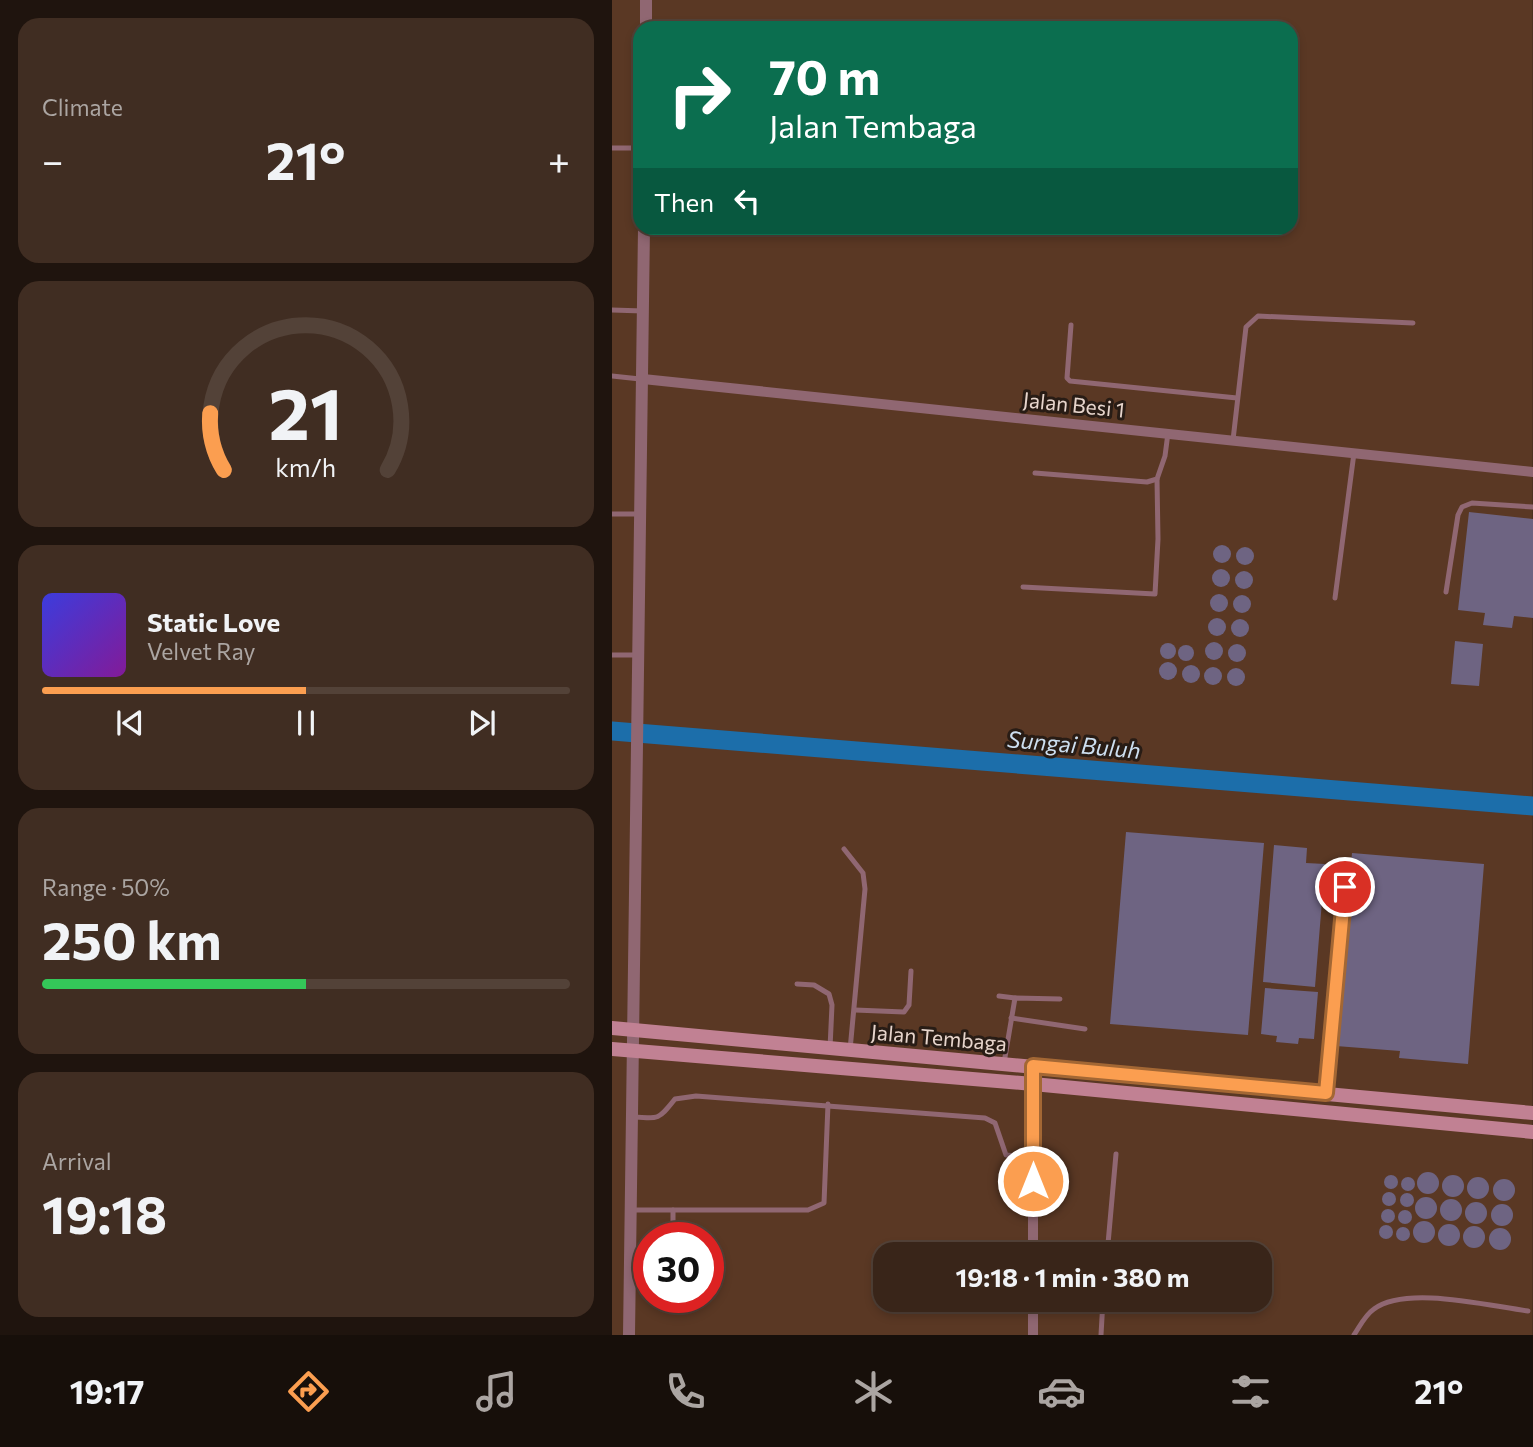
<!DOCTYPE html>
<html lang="en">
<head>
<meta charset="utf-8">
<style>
	:root { --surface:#392519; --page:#402d22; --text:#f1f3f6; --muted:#aba5a2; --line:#534238; --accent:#fb9e50 }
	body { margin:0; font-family:Commissioner,sans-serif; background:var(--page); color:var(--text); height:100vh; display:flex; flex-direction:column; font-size:26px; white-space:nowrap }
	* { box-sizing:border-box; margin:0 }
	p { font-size:23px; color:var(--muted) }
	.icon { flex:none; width:38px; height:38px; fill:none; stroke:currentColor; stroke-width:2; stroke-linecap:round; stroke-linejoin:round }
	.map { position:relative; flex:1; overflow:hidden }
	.panel { display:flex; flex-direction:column; gap:18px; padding:18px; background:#1f140e; width:612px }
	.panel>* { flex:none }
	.hud { position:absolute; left:21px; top:21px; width:665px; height:214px; border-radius:21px; box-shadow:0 4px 10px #0003,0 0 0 2px var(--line); background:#0b6e4f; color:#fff; overflow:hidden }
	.speed { position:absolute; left:21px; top:1222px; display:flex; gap:14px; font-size:35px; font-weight:700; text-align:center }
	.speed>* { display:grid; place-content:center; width:91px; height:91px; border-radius:50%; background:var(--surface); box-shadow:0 4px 10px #0003,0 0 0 2px var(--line); line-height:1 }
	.speed .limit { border:10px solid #d22; background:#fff; color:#111 }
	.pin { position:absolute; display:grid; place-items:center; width:60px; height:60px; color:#fff; margin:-30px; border:4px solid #fff; border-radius:50%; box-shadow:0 2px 7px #0007 }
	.me { position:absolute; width:77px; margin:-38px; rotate:0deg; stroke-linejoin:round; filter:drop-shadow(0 0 5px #0008) }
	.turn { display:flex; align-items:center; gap:24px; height:147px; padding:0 21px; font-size:32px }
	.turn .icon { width:91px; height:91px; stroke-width:2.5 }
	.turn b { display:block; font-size:49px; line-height:60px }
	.then { display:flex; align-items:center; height:66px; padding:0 21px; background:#0003; gap:14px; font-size:26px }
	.big { font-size:52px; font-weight:700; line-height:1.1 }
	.panel .tile { flex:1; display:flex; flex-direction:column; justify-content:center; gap:10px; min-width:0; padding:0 24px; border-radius:21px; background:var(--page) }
	.panel .dial { align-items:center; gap:0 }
	.dial svg { height:182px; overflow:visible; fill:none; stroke:var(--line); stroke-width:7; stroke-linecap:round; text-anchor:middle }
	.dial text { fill:var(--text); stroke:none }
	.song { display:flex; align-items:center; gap:21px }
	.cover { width:84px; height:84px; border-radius:10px; background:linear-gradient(135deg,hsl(240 70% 55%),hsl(290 70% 35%)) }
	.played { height:7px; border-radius:4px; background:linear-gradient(90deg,var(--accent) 50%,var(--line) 50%) }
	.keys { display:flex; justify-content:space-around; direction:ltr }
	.heat { display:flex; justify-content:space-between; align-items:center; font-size:38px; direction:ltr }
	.charge { height:10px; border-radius:5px; background:linear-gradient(90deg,#34c759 50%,var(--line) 0) }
	.trip { position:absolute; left:261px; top:1242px; width:399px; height:70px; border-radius:21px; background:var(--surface); box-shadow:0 4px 10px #0003,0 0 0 2px var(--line); font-weight:700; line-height:70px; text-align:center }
	.dock { display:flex; height:112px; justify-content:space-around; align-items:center; background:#170f0a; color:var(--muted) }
	.dock .icon { width:49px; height:49px }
	.dock .on { color:var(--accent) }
	.dock b { font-size:32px; color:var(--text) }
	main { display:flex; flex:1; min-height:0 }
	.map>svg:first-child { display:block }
	.built { fill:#5a3824; fill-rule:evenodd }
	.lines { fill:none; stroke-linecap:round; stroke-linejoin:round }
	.river { stroke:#1c6eaa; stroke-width:19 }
	.building { fill:#6e6482 }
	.service { stroke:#906772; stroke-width:5 }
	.minor { stroke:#906772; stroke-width:10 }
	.tertiary { stroke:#906772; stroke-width:12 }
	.secondary { stroke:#c18193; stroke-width:14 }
	.route-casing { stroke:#a36734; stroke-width:18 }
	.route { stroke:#fb9e50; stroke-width:12 }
	.labels { text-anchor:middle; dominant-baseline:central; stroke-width:6; stroke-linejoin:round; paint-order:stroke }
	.street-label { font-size:21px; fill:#e7d5cc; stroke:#281c15 }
	.water-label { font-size:23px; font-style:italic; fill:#cddff0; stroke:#281c15 }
</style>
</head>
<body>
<main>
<section class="panel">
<div class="tile"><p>Climate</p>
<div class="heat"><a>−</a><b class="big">21°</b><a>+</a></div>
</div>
<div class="tile dial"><svg viewBox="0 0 100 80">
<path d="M14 69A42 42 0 1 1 86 69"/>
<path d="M14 69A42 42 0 0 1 8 44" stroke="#fb9e50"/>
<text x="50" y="56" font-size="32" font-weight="700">21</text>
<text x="50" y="72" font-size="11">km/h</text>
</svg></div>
<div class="tile">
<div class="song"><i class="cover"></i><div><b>Static Love</b><p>Velvet Ray</p></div></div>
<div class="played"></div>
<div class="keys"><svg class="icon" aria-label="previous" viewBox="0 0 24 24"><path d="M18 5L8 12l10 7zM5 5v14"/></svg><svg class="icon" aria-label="pause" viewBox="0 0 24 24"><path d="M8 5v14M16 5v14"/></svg><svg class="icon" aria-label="next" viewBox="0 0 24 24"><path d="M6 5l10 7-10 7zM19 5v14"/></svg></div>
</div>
<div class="tile"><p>Range · 50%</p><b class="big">250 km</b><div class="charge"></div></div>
<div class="tile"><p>Arrival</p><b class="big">19:18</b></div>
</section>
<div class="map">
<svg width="921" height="1335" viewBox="0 0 921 1335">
	<rect width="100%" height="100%" fill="#4c3121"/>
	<!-- built -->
	<path class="built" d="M0,0H920V1335H0ZM28,28H679V228H28ZM37,1237H96V1297H37ZM273,1255H648V1300H273Z"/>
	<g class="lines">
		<!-- river -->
		<polyline class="river" points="0,731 921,806"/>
	</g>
	<!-- building -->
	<g class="building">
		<polygon points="857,512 921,519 921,618 902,616 900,628 871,625 873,613 846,610"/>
		<circle cx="610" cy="554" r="9"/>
		<circle cx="633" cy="556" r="9"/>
		<circle cx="609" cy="578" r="9"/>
		<circle cx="632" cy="580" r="9"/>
		<circle cx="607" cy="603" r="9"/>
		<circle cx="630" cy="604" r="9"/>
		<circle cx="605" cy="627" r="9"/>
		<circle cx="628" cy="628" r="9"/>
		<polygon points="843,641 871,644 867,686 839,684"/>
		<circle cx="602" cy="651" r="9"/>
		<circle cx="556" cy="651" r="8"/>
		<circle cx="625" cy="653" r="9"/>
		<circle cx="574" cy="653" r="8"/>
		<circle cx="556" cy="671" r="9"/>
		<circle cx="579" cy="674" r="9"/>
		<circle cx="601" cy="676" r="9"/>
		<circle cx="624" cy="677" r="9"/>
		<polygon points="514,832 652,843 636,1035 498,1024"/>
		<polygon points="662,845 695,848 694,863 713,864 703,987 651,982"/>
		<polygon points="740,853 872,864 856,1064 787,1058 788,1051 724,1046"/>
		<polygon points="653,988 706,992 702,1039 687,1038 686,1044 664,1042 665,1036 649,1034"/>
		<circle cx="816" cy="1183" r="11"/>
		<circle cx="841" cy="1186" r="11"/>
		<circle cx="779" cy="1182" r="7"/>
		<circle cx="866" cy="1188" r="11"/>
		<circle cx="796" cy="1184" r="7"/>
		<circle cx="892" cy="1190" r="11"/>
		<circle cx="777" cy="1199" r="7"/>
		<circle cx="795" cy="1200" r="7"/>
		<circle cx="814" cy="1208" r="11"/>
		<circle cx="839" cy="1210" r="11"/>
		<circle cx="864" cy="1213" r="11"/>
		<circle cx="890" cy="1215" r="11"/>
		<circle cx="776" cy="1216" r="7"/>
		<circle cx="793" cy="1217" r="7"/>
		<circle cx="812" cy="1232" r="11"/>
		<circle cx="837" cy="1235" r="11"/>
		<circle cx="774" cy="1232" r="7"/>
		<circle cx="862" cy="1237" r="11"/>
		<circle cx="791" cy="1234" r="7"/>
		<circle cx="888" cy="1239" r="11"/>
	</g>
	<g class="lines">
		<!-- service -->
		<g class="service">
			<polyline points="0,148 28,148"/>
			<polyline points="0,310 31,311"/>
			<polyline points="459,325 455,378 458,381 625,398"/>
			<polyline points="0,376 28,379"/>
			<polyline points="621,440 634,327 646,316 801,323"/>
			<polyline points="423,473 535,482 545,479 553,456 556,433"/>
			<polyline points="0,514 29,514"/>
			<polyline points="411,587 543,594 546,539 545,479"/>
			<polyline points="834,592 846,515 850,507 860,503 921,507"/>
			<polyline points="723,598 742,453"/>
			<polyline points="0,655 27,655"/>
			<polyline points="232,849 251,873 253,889 238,1050"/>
			<polyline points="185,984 202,985 217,994 220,1005 218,1048"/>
			<polyline points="387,996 403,998"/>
			<polyline points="243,1010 292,1012 297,1005 299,971"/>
			<polyline points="399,1018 473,1029"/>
			<polyline points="392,1063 403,998 448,999"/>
			<polyline points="714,1093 733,887"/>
			<path d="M22,1117C48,1119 47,1119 63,1099L84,1096L373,1118L383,1123L394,1155L421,1157"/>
			<polyline points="21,1210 196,1210 212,1203 216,1104"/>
			<polyline points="61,1237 61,1210"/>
			<polyline points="495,1255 504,1154"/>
			<polyline points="61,1308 61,1297"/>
			<polyline points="489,1335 491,1300"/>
			<path d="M742,1335C748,1326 753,1315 762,1309C794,1285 877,1306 916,1311"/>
		</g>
		<!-- minor -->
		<g class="minor">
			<polyline points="31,379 921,472"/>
			<polyline points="421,1255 421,1066"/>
			<polyline points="421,1300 421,1335"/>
		</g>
		<!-- tertiary -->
		<g class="tertiary">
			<polyline points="34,28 34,0"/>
			<polyline points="17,1335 32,228"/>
		</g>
		<!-- secondary -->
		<g class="secondary">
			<polyline points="0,1028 921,1113"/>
			<polyline points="0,1049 421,1084 921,1132"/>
		</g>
	</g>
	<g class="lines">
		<!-- route casing -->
		<g class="route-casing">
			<polyline id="route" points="421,1181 421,1066 714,1093 733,887"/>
		</g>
		<!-- route -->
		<use href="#route" class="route"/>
	</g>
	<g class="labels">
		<!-- street labels -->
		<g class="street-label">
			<text transform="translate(462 404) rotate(6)">Jalan Besi 1</text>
			<text transform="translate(327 1037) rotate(5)">Jalan Tembaga</text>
		</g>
		<!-- water labels -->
		<g class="water-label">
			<text transform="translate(462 744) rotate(5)">Sungai Buluh</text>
		</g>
	</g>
</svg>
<div class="speed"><div class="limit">30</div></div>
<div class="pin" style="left:733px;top:887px;background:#d93025"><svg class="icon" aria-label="arrive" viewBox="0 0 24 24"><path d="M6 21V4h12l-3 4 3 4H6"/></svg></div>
<svg class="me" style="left:421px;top:1181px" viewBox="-20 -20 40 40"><circle r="17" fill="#fb9e50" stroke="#fff" stroke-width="3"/><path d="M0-11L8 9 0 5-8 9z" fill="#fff"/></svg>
<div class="trip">19:18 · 1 min · 380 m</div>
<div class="hud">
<div class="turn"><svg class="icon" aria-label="right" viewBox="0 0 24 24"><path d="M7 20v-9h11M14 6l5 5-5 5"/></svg><div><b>70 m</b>Jalan Tembaga</div></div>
<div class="then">Then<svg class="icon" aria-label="left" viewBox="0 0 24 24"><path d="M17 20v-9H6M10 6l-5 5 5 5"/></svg></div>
</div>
</div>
</main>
<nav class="dock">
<b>19:17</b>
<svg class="icon on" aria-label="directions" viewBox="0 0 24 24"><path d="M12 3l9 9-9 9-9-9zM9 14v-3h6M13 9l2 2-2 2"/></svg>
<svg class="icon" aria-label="music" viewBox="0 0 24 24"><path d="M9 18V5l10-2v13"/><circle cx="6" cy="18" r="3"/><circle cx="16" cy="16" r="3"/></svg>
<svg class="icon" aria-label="phone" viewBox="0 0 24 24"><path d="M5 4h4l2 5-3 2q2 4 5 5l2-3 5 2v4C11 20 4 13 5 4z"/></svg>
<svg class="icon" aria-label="climate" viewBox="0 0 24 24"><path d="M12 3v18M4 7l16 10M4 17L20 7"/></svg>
<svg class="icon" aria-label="car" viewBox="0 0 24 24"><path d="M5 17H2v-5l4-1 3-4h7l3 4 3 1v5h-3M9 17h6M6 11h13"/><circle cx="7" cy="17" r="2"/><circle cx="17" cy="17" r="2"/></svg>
<svg class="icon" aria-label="filters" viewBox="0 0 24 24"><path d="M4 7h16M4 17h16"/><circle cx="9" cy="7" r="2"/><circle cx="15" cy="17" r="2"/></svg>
<b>21°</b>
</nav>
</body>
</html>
